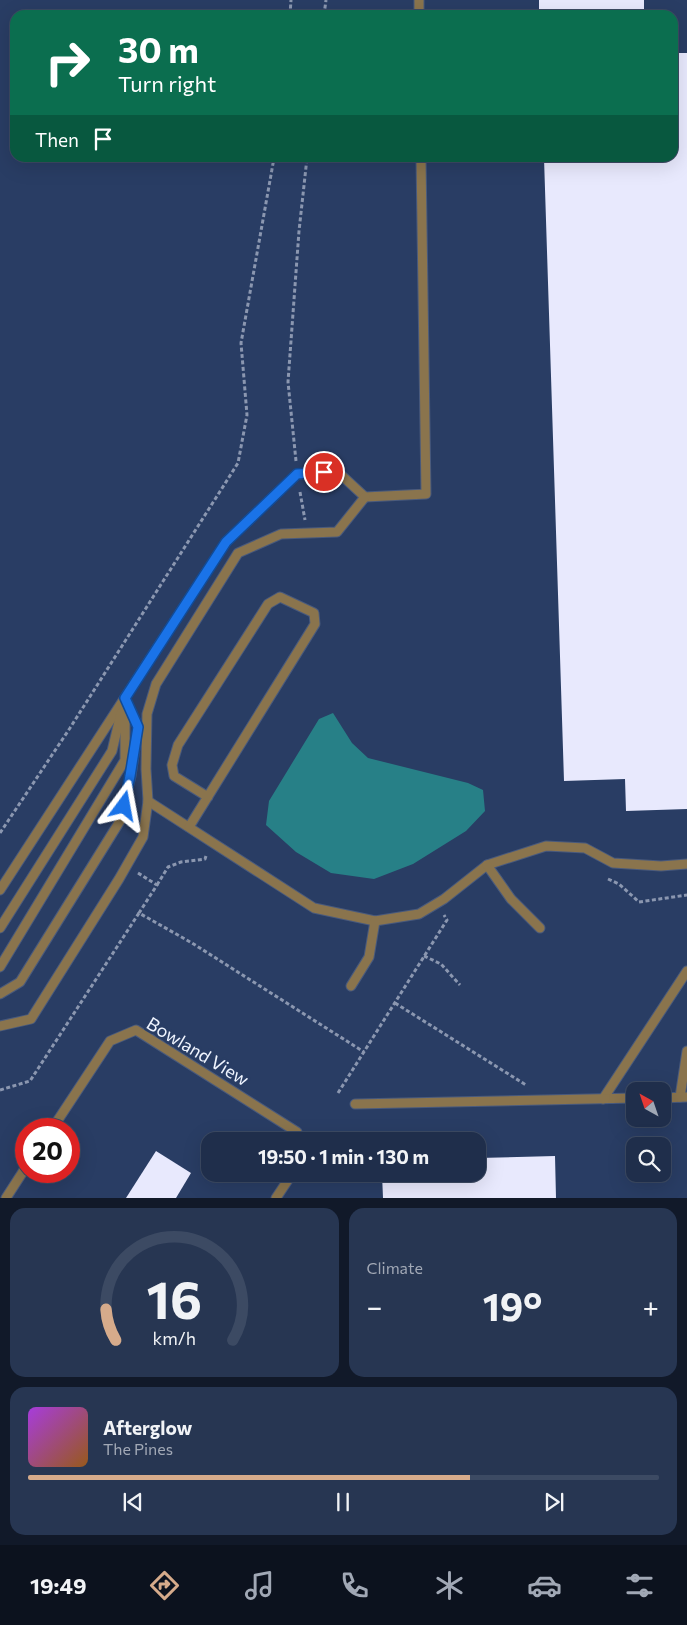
<!DOCTYPE html>
<html lang="en">
<head>
<meta charset="utf-8">
<style>
	:root { --surface:#1f2e4b; --page:#273652; --text:#f1f3f6; --muted:#a1a8b5; --line:#3c4a63; --accent:#d6ab8b }
	body { margin:0; font-family:Commissioner,sans-serif; background:var(--page); color:var(--text); height:100vh; display:flex; flex-direction:column; font-size:19px; white-space:nowrap }
	* { box-sizing:border-box; margin:0 }
	p { font-size:16px; color:var(--muted) }
	.icon { flex:none; width:28px; height:28px; fill:none; stroke:currentColor; stroke-width:2; stroke-linecap:round; stroke-linejoin:round }
	.map { position:relative; height:1198px; overflow:hidden }
	.details { display:flex; flex-direction:column; gap:10px; padding:10px; background:#111929; flex:1 }
	.details>* { flex:none }
	.top-card { position:absolute; left:10px; top:10px; width:668px; height:152px; border-radius:15px; box-shadow:0 5px 20px #0002,0 0 0 1px var(--line); background:#0b6e4f; color:#fff; overflow:hidden }
	.needle { width:32px; rotate:320deg }
	.buttons { position:absolute; left:626px; top:1082px; display:grid; gap:10px }
	.buttons a { display:grid; place-items:center; width:45px; height:45px; border-radius:10px; background:var(--surface); box-shadow:0 5px 20px #0002,0 0 0 1px var(--line); font-size:25px }
	.speed { position:absolute; left:15px; top:1118px; display:flex; gap:10px; font-size:25px; font-weight:700; text-align:center }
	.speed>* { display:grid; place-content:center; width:65px; height:65px; border-radius:50%; background:var(--surface); box-shadow:0 5px 20px #0002,0 0 0 1px var(--line); line-height:1 }
	.speed .limit { border:8px solid #d22; background:#fff; color:#111 }
	.pin { position:absolute; display:grid; place-items:center; width:42px; height:42px; color:#fff; margin:-21px; border:2px solid #fff; border-radius:50%; box-shadow:0 1px 5px #0007 }
	.me { position:absolute; width:55px; margin:-28px; rotate:13deg; stroke-linejoin:round; filter:drop-shadow(0 0 4px #0008) }
	.turn { display:flex; align-items:center; gap:18px; height:105px; padding:0 25px; font-size:22px }
	.turn .icon { width:65px; height:65px; stroke-width:2.5 }
	.turn b { display:block; font-size:35px; line-height:42px }
	.then { display:flex; align-items:center; height:48px; padding:0 25px; background:#0003; gap:10px; font-size:19px }
	.big { font-size:38px; font-weight:700; line-height:1.1 }
	.details .widget { flex:1; display:flex; flex-direction:column; justify-content:center; gap:8px; min-width:0; padding:0 18px; border-radius:15px; background:var(--page) }
	.details .dial { align-items:center; gap:0 }
	.dial svg { height:130px; overflow:visible; fill:none; stroke:var(--line); stroke-width:7; stroke-linecap:round; text-anchor:middle }
	.dial text { fill:var(--text); stroke:none }
	.song { display:flex; align-items:center; gap:15px }
	.cover { width:60px; height:60px; border-radius:8px; background:linear-gradient(135deg,hsl(280 70% 55%),hsl(30 70% 35%)) }
	.played { height:5px; border-radius:2px; background:linear-gradient(90deg,var(--accent) 70%,var(--line) 70%) }
	.keys { display:flex; justify-content:space-around; direction:ltr }
	.heat { display:flex; justify-content:space-between; align-items:center; font-size:28px; direction:ltr }
	.details .tiles { flex:1; display:grid; gap:10px; grid-template-columns:1fr 1fr }
	.widget:last-child { grid-column:span 2 }
	.trip { position:absolute; left:201px; top:1132px; width:285px; height:50px; border-radius:15px; background:var(--surface); box-shadow:0 5px 20px #0002,0 0 0 1px var(--line); font-weight:700; line-height:50px; text-align:center }
	.dock { display:flex; height:80px; justify-content:space-around; align-items:center; background:#0c121e; color:var(--muted) }
	.dock .icon { width:35px; height:35px }
	.dock .on { color:var(--accent) }
	.dock b { font-size:22px; color:var(--text) }
	.map>svg:first-child { display:block }
	.water { fill:#278087 }
	.building { fill:#e8e9fd }
	.lines { fill:none; stroke-linecap:round; stroke-linejoin:round }
	.lane-casing { stroke:#495a7d; stroke-width:11 }
	.path { stroke:#8b97b0; stroke-width:3; stroke-dasharray:4 2.5; stroke-linecap:butt }
	.lane { stroke:#8a744d; stroke-width:9 }
	.route-casing { stroke:#114b97; stroke-width:12 }
	.route { stroke:#1a73e8; stroke-width:9 }
	.labels { text-anchor:middle; dominant-baseline:central; stroke-width:5; stroke-linejoin:round; paint-order:stroke }
	.street-label { font-size:18px; fill:#f0f5ff; stroke:#293d64 }
</style>
</head>
<body>
<div class="map">
<svg width="687" height="1198" viewBox="0 0 687 1198">
	<rect width="100%" height="100%" fill="#293d64"/>
	<!-- water -->
	<polygon class="water" points="333,713 352,743 368,758 468,783 483,790 485,811 466,831 413,864 374,879 331,873 296,852 266,825 269,801 319,719"/>
	<!-- building -->
	<g class="building">
		<rect x="539" y="0" width="105" height="15"/>
		<polygon points="672,53 687,53 687,809 626,811 625,779 564,781 544,158 672,158"/>
		<polygon points="156,1151 191,1173 176,1198 126,1198"/>
		<polygon points="555,1156 556,1198 383,1198 382,1174 478,1174 478,1158"/>
	</g>
	<g class="lines">
		<!-- lane casing -->
		<g class="lane-casing">
			<g id="lane">
				<polyline points="419,0 419,15"/>
				<polyline points="148,801 314,908 375,921 419,914 444,899 487,865 546,846 585,848 613,863 661,866 687,864"/>
				<polyline points="189,827 315,624 314,613 280,597 268,604 178,745 172,765 174,776 208,797"/>
				<polyline points="487,865 511,899 540,928"/>
				<polyline points="0,890 226,542 297,474 338,472 365,497 426,494 421,158"/>
				<polyline points="0,928 112,751 121,713"/>
				<polyline points="0,967 125,760 125,701"/>
				<polyline points="351,986 369,957 375,921"/>
				<polyline points="0,994 20,982 120,821 131,776 138,727 125,698"/>
				<polyline points="0,1026 31,1019 119,879 143,837 148,801 146,769 147,714 156,684 238,553 281,534 337,532 365,497"/>
				<polyline points="680,1097 687,1051"/>
				<polyline points="662,1098 687,1097"/>
				<polyline points="603,1099 687,971"/>
				<polyline points="355,1104 635,1098"/>
				<polyline points="52,1129 110,1041 136,1030 297,1132 299,1141"/>
				<polyline points="6,1198 26,1167"/>
				<polyline points="276,1198 292,1174"/>
			</g>
		</g>
		<!-- path -->
		<g class="path">
			<polyline points="290,15 291,0"/>
			<polyline points="324,15 326,0"/>
			<polyline points="296,461 288,382 299,231 307,158"/>
			<polyline points="300,492 305,520"/>
			<polyline points="0,833 70,728 238,463 247,415 241,343 274,158"/>
			<polyline points="138,873 157,885 139,913 192,943 364,1052"/>
			<polyline points="608,879 619,884 639,902 687,895"/>
			<polyline points="157,885 168,867 181,862 205,859 206,856"/>
			<polyline points="424,956 441,964 460,985"/>
			<polyline points="395,1003 526,1085"/>
			<polyline points="0,1090 30,1081 139,913"/>
			<polyline points="338,1093 447,920 444,915"/>
		</g>
		<!-- lane -->
		<use href="#lane" class="lane"/>
	</g>
	<g class="lines">
		<!-- route casing -->
		<g class="route-casing">
			<polyline id="route" points="124,806 130,776 138,727 125,698 226,542 297,474 324,472"/>
		</g>
		<!-- route -->
		<use href="#route" class="route"/>
	</g>
	<g class="labels">
		<!-- street labels -->
		<g class="street-label">
			<text transform="translate(198 1051) rotate(31)">Bowland View</text>
		</g>
	</g>
</svg>
<div class="buttons">
<a><svg class="needle" viewBox="-14 -14 28 28"><path d="M0-13l5 13h-10z" fill="#e53935"/><path d="M0 13l5-13h-10z" fill="#a1a8b5"/></svg></a>
<a><svg class="icon" aria-label="search" viewBox="0 0 24 24"><circle cx="10" cy="10" r="6"/><path d="M15 15l6 6"/></svg></a>
</div>
<div class="speed"><div class="limit">20</div></div>
<div class="pin" style="left:324px;top:472px;background:#d93025"><svg class="icon" aria-label="arrive" viewBox="0 0 24 24"><path d="M6 21V4h12l-3 4 3 4H6"/></svg></div>
<svg class="me" style="left:124px;top:806px" viewBox="-20 -20 40 40"><path d="M0-17L14 15 0 8-14 15z" fill="#1a73e8" stroke="#fff" stroke-width="4"/></svg>
<div class="trip">19:50 · 1 min · 130 m</div>
<div class="top-card">
<div class="turn"><svg class="icon" aria-label="right" viewBox="0 0 24 24"><path d="M7 20v-9h11M14 6l5 5-5 5"/></svg><div><b>30 m</b>Turn right</div></div>
<div class="then">Then<svg class="icon" aria-label="arrive" viewBox="0 0 24 24"><path d="M6 21V4h12l-3 4 3 4H6"/></svg></div>
</div>
</div>
<section class="details">
<div class="tiles">
<div class="widget dial"><svg viewBox="0 0 100 80">
<path d="M14 69A42 42 0 1 1 86 69"/>
<path d="M14 69A42 42 0 0 1 8 50" stroke="#d6ab8b"/>
<text x="50" y="56" font-size="32" font-weight="700">16</text>
<text x="50" y="72" font-size="11">km/h</text>
</svg></div>
<div class="widget"><p>Climate</p>
<div class="heat"><a>−</a><b class="big">19°</b><a>+</a></div>
</div>
<div class="widget">
<div class="song"><i class="cover"></i><div><b>Afterglow</b><p>The Pines</p></div></div>
<div class="played"></div>
<div class="keys"><svg class="icon" aria-label="previous" viewBox="0 0 24 24"><path d="M18 5L8 12l10 7zM5 5v14"/></svg><svg class="icon" aria-label="pause" viewBox="0 0 24 24"><path d="M8 5v14M16 5v14"/></svg><svg class="icon" aria-label="next" viewBox="0 0 24 24"><path d="M6 5l10 7-10 7zM19 5v14"/></svg></div>
</div>
</div>
</section>
<nav class="dock">
<b>19:49</b>
<svg class="icon on" aria-label="directions" viewBox="0 0 24 24"><path d="M12 3l9 9-9 9-9-9zM9 14v-3h6M13 9l2 2-2 2"/></svg>
<svg class="icon" aria-label="music" viewBox="0 0 24 24"><path d="M9 18V5l10-2v13"/><circle cx="6" cy="18" r="3"/><circle cx="16" cy="16" r="3"/></svg>
<svg class="icon" aria-label="phone" viewBox="0 0 24 24"><path d="M5 4h4l2 5-3 2q2 4 5 5l2-3 5 2v4C11 20 4 13 5 4z"/></svg>
<svg class="icon" aria-label="climate" viewBox="0 0 24 24"><path d="M12 3v18M4 7l16 10M4 17L20 7"/></svg>
<svg class="icon" aria-label="car" viewBox="0 0 24 24"><path d="M5 17H2v-5l4-1 3-4h7l3 4 3 1v5h-3M9 17h6M6 11h13"/><circle cx="7" cy="17" r="2"/><circle cx="17" cy="17" r="2"/></svg>
<svg class="icon" aria-label="filters" viewBox="0 0 24 24"><path d="M4 7h16M4 17h16"/><circle cx="9" cy="7" r="2"/><circle cx="15" cy="17" r="2"/></svg>
</nav>
</body>
</html>
